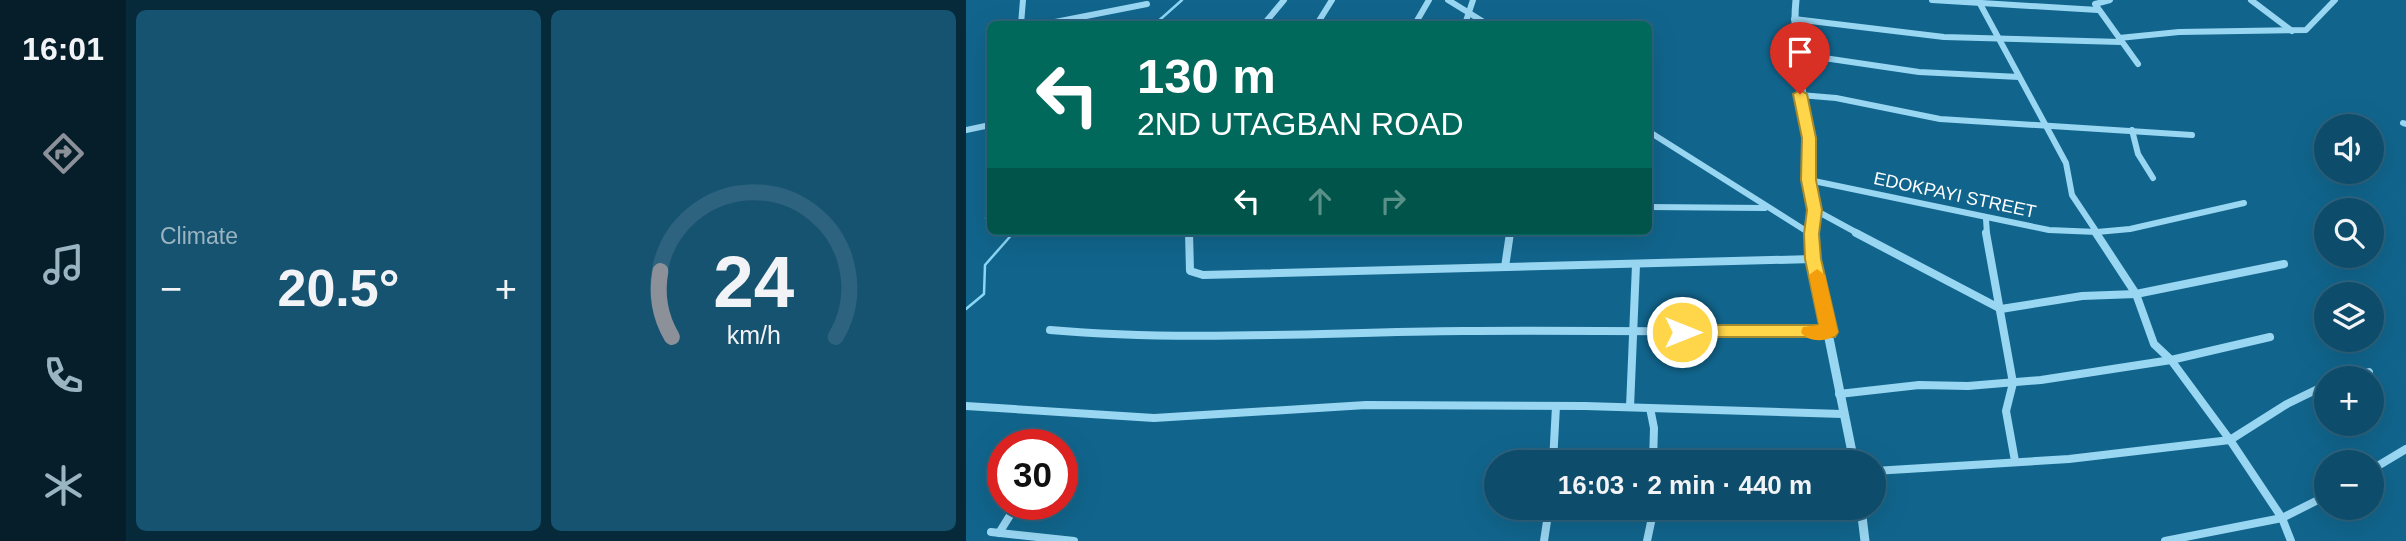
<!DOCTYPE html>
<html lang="en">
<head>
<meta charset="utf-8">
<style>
	:root { --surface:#0d4c6a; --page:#165370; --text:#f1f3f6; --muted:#9ab4c1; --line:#2d637e; --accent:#8c9099 }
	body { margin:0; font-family:Helvetica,sans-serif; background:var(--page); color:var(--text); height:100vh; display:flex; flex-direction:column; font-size:26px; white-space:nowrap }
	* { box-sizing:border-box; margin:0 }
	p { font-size:23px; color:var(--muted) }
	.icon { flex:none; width:38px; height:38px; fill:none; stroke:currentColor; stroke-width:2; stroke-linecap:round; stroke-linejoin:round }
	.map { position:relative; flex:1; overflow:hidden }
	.panel { display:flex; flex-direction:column; gap:10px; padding:10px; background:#072a3a; width:840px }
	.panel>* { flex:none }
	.banner { position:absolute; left:21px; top:21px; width:665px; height:214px; border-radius:10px; box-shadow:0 7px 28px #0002,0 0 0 2px var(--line); background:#00695c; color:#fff; overflow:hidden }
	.controls { position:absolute; left:1348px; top:114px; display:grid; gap:14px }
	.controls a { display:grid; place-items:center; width:70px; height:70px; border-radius:50%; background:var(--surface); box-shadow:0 7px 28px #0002,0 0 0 2px var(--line); font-size:35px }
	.speed { position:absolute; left:21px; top:429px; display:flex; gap:14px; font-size:35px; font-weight:700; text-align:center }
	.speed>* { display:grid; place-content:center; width:91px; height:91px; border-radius:50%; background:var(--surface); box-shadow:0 7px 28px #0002,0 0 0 2px var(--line); line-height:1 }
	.speed .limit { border:10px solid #d22; background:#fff; color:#111 }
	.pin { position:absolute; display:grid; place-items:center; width:60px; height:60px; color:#fff; margin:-72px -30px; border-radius:50% 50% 50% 0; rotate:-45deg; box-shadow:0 0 7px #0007 }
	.pin .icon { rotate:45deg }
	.me { position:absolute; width:77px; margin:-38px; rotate:90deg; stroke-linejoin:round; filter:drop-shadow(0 0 5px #0008) }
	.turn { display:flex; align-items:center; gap:24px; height:147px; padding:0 35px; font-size:32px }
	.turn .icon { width:91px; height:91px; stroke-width:2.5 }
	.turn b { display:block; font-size:49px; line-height:60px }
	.lanes { display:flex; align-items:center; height:66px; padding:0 35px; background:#0003; justify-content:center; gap:35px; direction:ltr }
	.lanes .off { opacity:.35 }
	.big { font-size:52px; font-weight:700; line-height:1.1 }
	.panel .card { flex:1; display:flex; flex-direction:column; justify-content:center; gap:10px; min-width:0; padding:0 24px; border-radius:10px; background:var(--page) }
	.panel .dial { align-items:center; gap:0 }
	.dial svg { height:182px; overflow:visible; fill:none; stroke:var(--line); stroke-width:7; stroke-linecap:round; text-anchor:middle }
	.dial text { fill:var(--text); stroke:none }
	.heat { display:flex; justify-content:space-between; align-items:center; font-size:38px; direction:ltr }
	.panel .tiles { flex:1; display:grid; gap:10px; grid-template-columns:repeat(2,1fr) }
	.trip { position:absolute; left:518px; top:450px; width:402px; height:70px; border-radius:35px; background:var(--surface); box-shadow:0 7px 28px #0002,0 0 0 2px var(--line); font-weight:700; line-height:70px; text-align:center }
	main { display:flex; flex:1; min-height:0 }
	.menu { display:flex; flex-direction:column; width:126px; justify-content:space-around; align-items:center; background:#051e2a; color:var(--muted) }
	.menu .icon { width:49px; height:49px }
	.menu .active { color:var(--accent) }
	.menu b { font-size:32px; color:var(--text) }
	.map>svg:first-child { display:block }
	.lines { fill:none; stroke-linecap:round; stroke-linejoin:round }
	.stream { stroke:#8ad6f5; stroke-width:2.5 }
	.minor-far1 { stroke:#99d6f2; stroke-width:6 }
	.minor { stroke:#99d6f2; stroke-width:8 }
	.tertiary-far1 { stroke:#99d6f2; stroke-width:7 }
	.tertiary { stroke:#99d6f2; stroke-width:9 }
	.route { fill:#ffd54a; stroke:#a68a30; stroke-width:2 }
	.slow { fill:#f59e0b }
	.labels { text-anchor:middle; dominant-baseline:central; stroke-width:7; stroke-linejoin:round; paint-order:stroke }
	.street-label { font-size:18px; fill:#fff; stroke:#11658d }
</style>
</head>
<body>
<main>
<nav class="menu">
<b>16:01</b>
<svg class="icon active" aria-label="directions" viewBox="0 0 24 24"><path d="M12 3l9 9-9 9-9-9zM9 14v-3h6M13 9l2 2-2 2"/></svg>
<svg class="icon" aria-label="music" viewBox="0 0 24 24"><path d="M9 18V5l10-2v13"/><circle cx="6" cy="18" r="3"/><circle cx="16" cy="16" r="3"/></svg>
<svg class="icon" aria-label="phone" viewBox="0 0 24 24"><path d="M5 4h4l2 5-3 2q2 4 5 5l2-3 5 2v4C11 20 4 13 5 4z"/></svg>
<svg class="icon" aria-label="climate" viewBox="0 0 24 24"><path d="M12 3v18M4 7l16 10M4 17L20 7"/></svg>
</nav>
<section class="panel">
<div class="tiles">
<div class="card"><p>Climate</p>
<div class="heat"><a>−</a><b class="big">20.5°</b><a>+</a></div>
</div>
<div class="card dial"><svg viewBox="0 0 100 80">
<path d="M14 69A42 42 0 1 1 86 69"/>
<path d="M14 69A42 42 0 0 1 9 40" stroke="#8c9099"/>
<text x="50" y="56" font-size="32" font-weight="700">24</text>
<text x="50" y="72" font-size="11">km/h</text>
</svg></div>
</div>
</section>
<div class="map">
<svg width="1440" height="541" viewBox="0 0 1440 541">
	<rect width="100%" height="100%" fill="#11658d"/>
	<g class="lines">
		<!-- stream -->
		<g class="stream">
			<polyline points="189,24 216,0"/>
			<polyline points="24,206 20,218 24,221"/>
			<polyline points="0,309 18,294 19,265 49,231"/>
		</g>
		<!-- minor-far1 -->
		<g class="minor-far1">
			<polyline points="482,0 521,24"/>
			<polyline points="966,0 1132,10"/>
			<polyline points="1012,0 1100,163 1106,195 1132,234"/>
			<polyline points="1144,0 1129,4 1172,64"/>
			<polyline points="1285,0 1326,31"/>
			<polyline points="828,19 978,37 1155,42"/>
			<polyline points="55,24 57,0"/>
			<polyline points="79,24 181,4"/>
			<polyline points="298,24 318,0"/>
			<polyline points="351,24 366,0"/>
			<polyline points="449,24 463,0"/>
			<polyline points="499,24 507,0"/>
			<polyline points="1153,38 1213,32 1340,30 1369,0"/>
			<polyline points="831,54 953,72 1053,77"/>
			<polyline points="834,95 870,98 974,119 1226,135"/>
			<polyline points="1437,123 1440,124"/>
			<polyline points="0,130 24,125"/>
			<polyline points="1166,130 1172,154 1187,178"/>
			<polyline points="682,131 845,234"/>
			<polyline points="843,180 1083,230 1131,232 1164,229 1278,203"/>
			<polyline points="682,207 799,208"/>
			<polyline points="849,210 893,234"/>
			<polyline points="1020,219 1021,234"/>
			<polyline points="223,231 223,234"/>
			<polyline points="544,234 544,231"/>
		</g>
		<!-- minor -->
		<g class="minor">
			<polyline points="223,233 224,271 237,275 847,259"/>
			<polyline points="890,233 1035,309 1116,296 1170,294 1318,264"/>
			<polyline points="1020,233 1047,383 1040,411 1049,461"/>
			<polyline points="1130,233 1170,294 1188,344 1205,360 1264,440 1316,518 1325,541"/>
			<polyline points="539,267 544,233"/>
			<path d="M84,330C222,342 359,332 497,331C619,330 741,332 863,332"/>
			<polyline points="1384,378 1403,372"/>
			<polyline points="873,394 953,385 1002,386 1075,380 1205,360 1304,337"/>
			<polyline points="0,406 188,418 400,405 619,406 876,414"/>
			<polyline points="664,407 670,265"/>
			<polyline points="684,408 688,428 687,462"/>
			<polyline points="587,462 590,406"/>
			<polyline points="1405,470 1440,449"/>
			<polyline points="908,471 1103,459 1264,440 1321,404 1360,385"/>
			<polyline points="25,532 108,541"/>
			<polyline points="33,533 51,504"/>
			<polyline points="578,541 583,508"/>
			<polyline points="681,541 688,508"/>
			<polyline points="1199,541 1316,518 1360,496"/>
		</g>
		<!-- tertiary-far1 -->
		<path class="tertiary-far1" d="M830,0C825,48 839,92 843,139C844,153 841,167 843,182C846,201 848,215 845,234"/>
		<!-- tertiary -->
		<g class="tertiary">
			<polyline points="845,233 847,259 888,462"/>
			<polyline points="895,508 899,541"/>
		</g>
	</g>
	<!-- route -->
	<polygon class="route" points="834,90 841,94 850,138 850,180 856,210 853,234 855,259 872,332 869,337 710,337 707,332 710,327 716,325 853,325 839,259 838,234 841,210 835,180 836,138 827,94"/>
	<!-- slow -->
	<path class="slow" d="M851,269L859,275L872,332C865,343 841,343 835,332L837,327L853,325L843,275Z"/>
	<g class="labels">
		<!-- street labels -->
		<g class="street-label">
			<text transform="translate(989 195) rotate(12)">EDOKPAYI STREET</text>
		</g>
	</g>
</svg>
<div class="controls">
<a><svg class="icon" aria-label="sound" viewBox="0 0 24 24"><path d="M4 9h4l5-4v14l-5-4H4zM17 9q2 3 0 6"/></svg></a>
<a><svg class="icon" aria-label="search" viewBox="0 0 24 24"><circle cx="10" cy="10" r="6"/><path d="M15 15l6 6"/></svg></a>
<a><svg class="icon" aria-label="layers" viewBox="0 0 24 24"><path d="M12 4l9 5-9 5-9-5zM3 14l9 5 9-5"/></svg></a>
<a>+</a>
<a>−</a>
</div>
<div class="speed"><div class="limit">30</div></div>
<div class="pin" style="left:834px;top:94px;background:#d93025"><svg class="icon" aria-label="arrive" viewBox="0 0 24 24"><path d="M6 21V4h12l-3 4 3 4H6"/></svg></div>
<svg class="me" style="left:716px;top:332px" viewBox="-20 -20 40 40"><circle r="17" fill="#ffd54a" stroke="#fff" stroke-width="3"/><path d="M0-11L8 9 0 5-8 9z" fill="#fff"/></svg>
<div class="trip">16:03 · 2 min · 440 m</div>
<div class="banner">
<div class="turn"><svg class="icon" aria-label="left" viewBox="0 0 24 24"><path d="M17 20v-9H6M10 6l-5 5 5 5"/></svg><div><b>130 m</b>2ND UTAGBAN ROAD</div></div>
<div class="lanes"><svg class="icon" aria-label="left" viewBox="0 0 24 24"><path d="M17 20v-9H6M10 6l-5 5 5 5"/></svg><svg class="icon off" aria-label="ahead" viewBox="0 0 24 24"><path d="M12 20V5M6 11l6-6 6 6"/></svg><svg class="icon off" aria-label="right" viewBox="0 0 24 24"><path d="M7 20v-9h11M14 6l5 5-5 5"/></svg></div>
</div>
</div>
</main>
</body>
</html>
